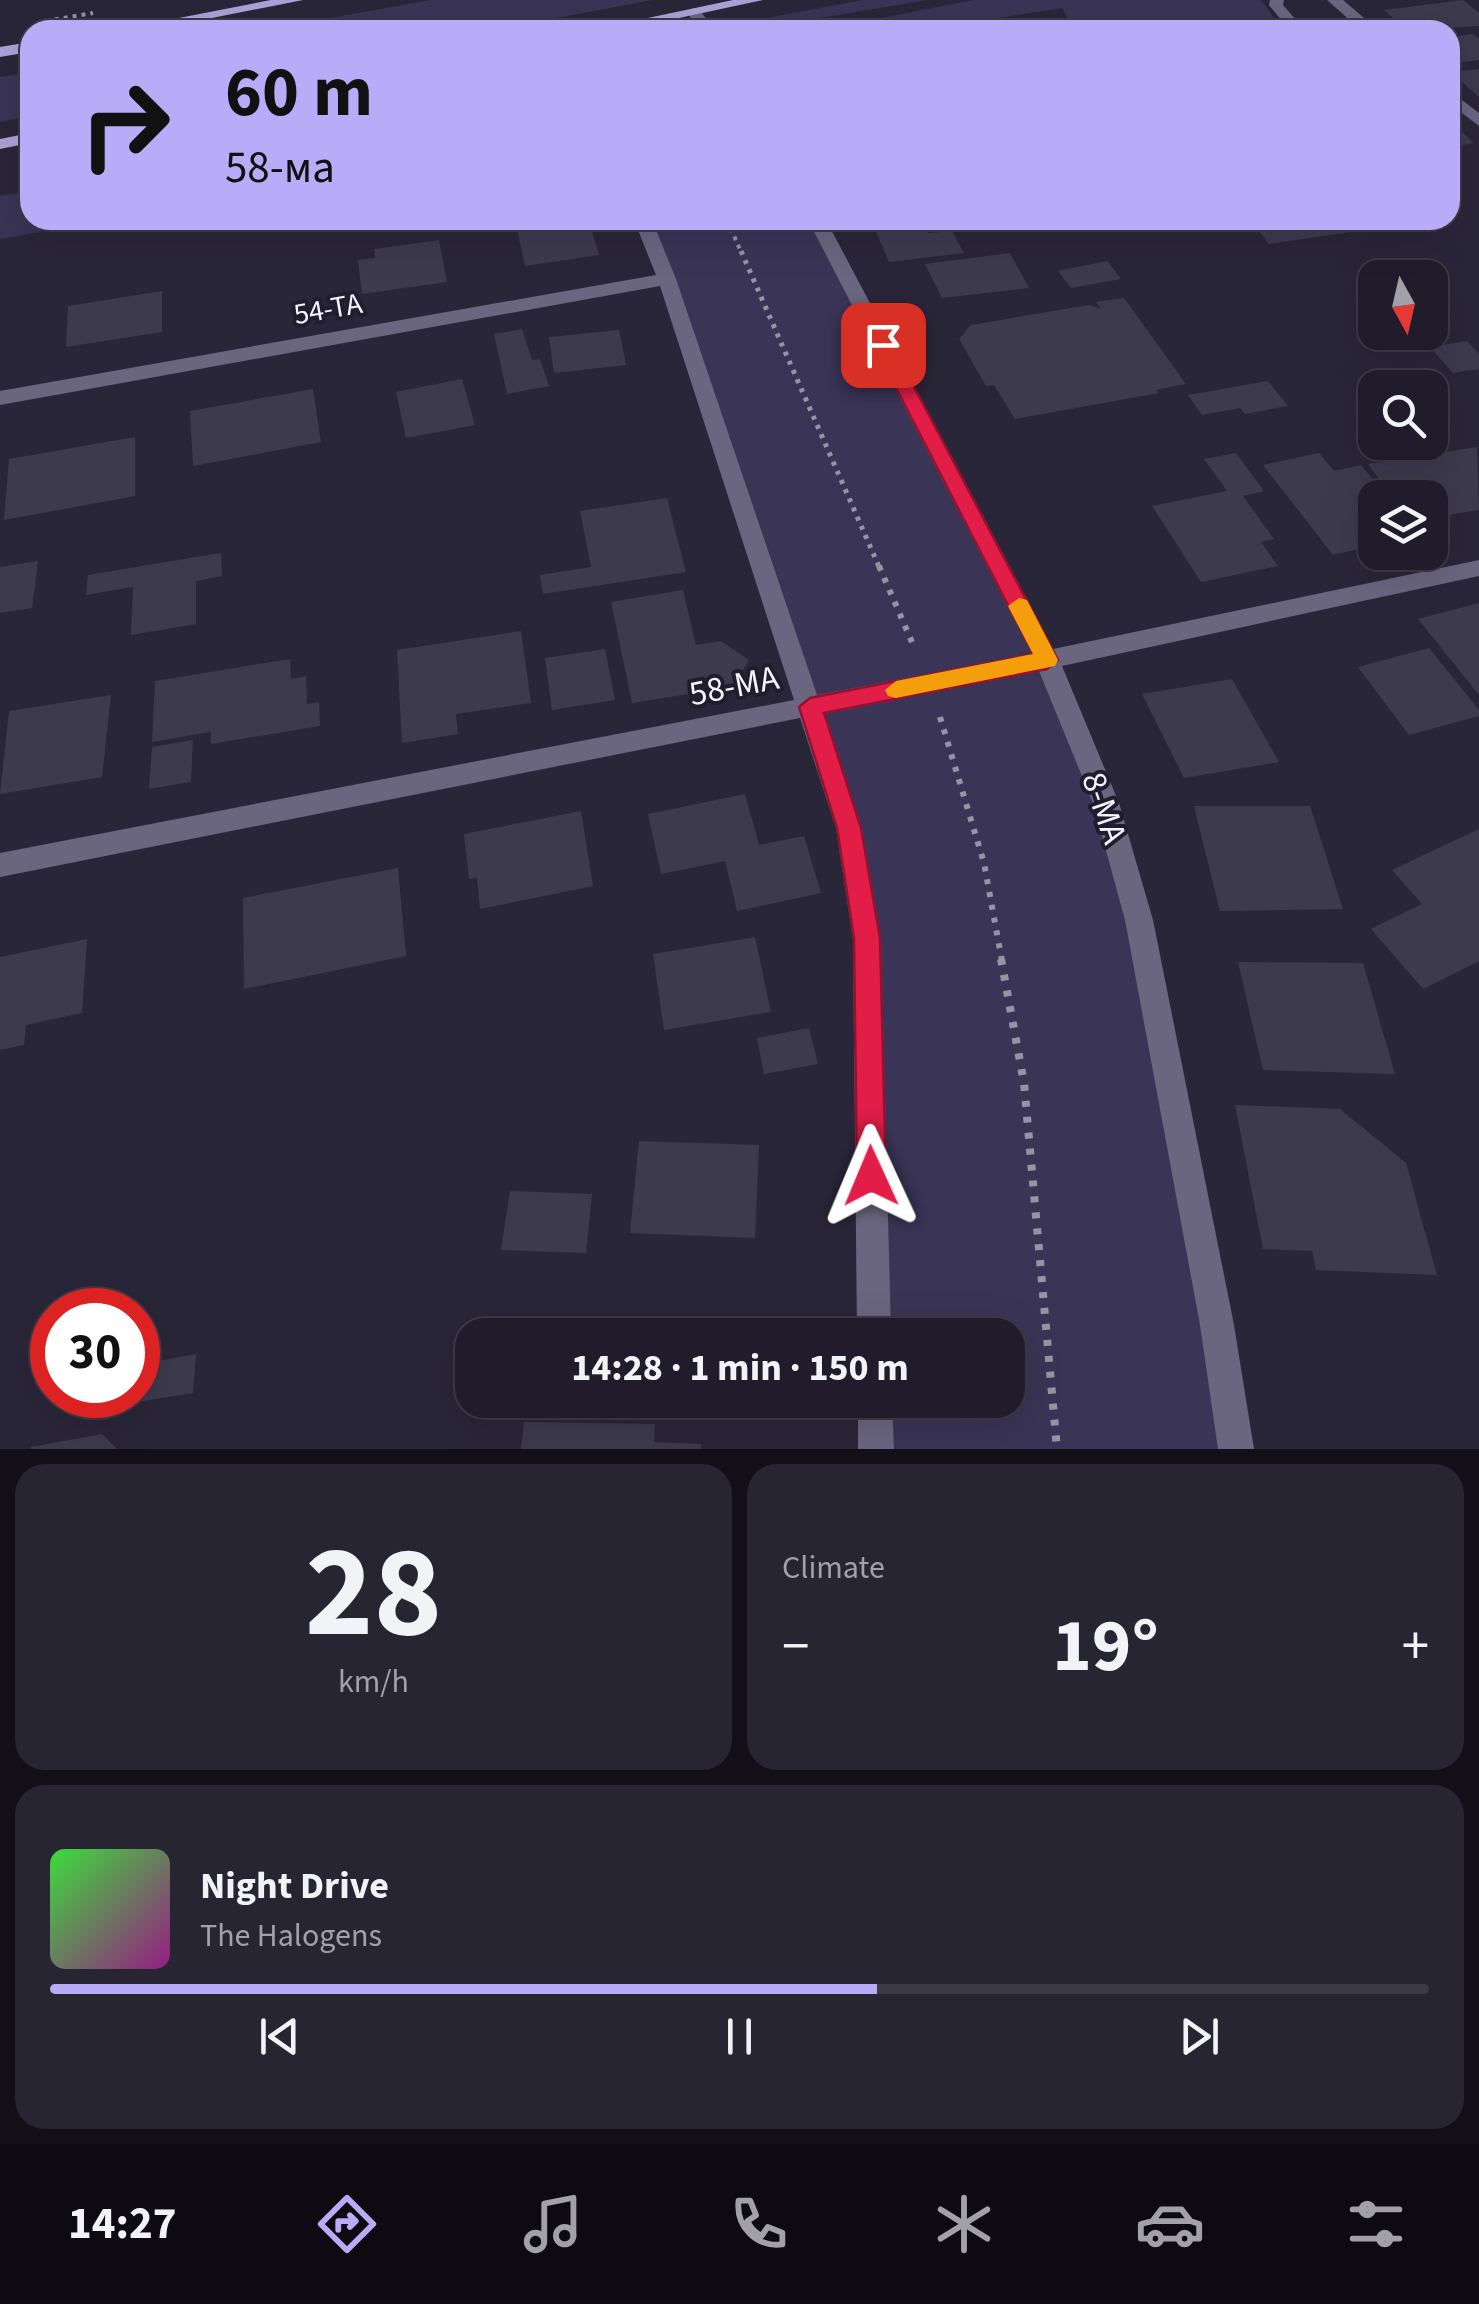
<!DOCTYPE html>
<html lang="en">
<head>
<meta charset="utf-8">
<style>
	:root { --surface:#201c2b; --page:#282533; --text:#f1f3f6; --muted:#a2a1a9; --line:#3d3a47; --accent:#b8abf7 }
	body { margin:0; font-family:"Source Sans 3",sans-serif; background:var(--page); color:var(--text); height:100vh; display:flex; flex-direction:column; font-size:38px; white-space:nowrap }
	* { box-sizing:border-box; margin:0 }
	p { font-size:32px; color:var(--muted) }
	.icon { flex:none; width:55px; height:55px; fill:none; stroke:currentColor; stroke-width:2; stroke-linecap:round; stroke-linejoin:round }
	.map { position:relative; height:1449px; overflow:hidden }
	.sheet { display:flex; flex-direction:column; gap:15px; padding:15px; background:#120f18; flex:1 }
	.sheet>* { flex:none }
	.top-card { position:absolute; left:20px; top:20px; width:1440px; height:210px; border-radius:30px; box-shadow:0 10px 40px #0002,0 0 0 2px var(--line); background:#b8abf7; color:#111; overflow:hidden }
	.needle { width:65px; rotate:172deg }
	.controls { position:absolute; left:1358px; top:260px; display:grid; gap:20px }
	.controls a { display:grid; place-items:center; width:90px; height:90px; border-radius:20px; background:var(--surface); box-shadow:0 10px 40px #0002,0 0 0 2px var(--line); font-size:50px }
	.speed { position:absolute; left:30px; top:1288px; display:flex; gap:20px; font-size:50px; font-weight:700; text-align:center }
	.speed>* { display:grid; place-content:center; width:130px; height:130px; border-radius:50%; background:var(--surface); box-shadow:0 10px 40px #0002,0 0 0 2px var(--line); line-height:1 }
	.speed .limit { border:15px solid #d22; background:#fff; color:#111 }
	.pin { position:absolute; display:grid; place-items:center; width:85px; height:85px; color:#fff; margin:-42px; border-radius:20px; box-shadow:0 5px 15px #0006 }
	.me { position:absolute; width:110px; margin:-55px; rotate:359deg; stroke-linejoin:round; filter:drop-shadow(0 0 8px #0008) }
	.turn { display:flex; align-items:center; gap:35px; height:210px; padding:0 40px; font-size:45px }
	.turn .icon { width:130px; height:130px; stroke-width:2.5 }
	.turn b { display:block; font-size:70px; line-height:85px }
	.big { font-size:75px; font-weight:700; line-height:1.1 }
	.sheet .tile { flex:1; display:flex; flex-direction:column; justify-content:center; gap:15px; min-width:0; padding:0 35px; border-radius:30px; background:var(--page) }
	.sheet .dial { align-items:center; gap:0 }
	.dial b { font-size:130px; line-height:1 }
	.song { display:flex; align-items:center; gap:30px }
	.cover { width:120px; height:120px; border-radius:15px; background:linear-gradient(135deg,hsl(120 70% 55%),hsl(310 70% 35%)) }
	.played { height:10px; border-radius:5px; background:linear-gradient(90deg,var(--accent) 60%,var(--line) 60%) }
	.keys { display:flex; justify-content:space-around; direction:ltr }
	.heat { display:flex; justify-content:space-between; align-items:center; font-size:55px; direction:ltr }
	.sheet .tiles { flex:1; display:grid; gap:15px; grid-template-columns:1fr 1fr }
	.tile:last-child { grid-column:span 2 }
	.trip { position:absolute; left:455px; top:1318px; width:570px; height:100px; border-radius:30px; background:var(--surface); box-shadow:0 10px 40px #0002,0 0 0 2px var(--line); font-weight:700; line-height:100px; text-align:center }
	.dock { display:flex; height:160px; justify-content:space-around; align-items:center; background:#0d0b11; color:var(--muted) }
	.dock .icon { width:70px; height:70px }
	.dock .current { color:var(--accent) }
	.dock b { font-size:45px; color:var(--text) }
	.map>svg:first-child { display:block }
	.green { fill:#3a3456 }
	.building { fill:#3d3a4e }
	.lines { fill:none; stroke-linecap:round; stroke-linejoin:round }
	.path-far3 { stroke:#9693a2; stroke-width:4; stroke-dasharray:4 5; stroke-linecap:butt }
	.path-far2 { stroke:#9693a2; stroke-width:5; stroke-dasharray:4 6; stroke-linecap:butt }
	.path-far1 { stroke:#9693a2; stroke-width:6; stroke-dasharray:5 8; stroke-linecap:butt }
	.path { stroke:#9693a2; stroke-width:8; stroke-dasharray:6 10; stroke-linecap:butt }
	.service { fill:#6a6680; fill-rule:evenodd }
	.minor { fill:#6a6680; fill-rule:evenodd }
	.primary { fill:#aba2d7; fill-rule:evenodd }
	.route { fill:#e11d48; stroke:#92132f; stroke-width:2.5 }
	.slow { fill:#f59e0b }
	.labels { text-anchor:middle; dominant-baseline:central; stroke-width:8; stroke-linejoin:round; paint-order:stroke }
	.far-street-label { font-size:30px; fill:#f5f3fe; stroke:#201d2f }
	.street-label { font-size:35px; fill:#f5f3fe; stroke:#201d2f }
</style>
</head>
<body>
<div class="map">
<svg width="1479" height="1449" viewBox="0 0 1479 1449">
	<rect width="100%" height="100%" fill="#2a2639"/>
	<!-- green -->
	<g class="green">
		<polygon points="431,0 653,0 492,30 263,30"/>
		<polygon points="863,0 927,0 749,30 772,17"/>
		<polygon points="973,0 1261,0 1283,30 1063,30 1071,24 1062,8 923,30 821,30"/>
		<polygon points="30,72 30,116 0,122 0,77"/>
		<polygon points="30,190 30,220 105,220 0,239 0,196"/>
		<polygon points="643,220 817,220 1106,803 1236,1449 876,1449 875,1400 1008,1400 1008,1335 874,1335 849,828"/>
	</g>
	<!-- building -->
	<g class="building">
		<polygon points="1463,0 1479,13 1479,26 1407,30 1384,10"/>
		<polygon points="1473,34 1479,39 1479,60 1457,63 1450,57 1450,37"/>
		<polygon points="1479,69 1479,97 1451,72"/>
		<polygon points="1450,121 1474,143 1450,147"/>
		<polygon points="589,220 599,255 525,266 517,229"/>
		<polygon points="871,220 921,220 928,233 952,231 964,253 889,262"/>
		<polygon points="924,220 995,220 995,222 929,230"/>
		<polygon points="1328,220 1348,220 1358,231 1269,244 1258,230"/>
		<polygon points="439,240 447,282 362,294 358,260 375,258 374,249"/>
		<polygon points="1010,253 1029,288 942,298 925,264"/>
		<polygon points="1107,261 1121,279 1071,288 1058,271"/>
		<polygon points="162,291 162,332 66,347 68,306"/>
		<polygon points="1124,298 1186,384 1156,390 1159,393 1015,419 994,385 986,386 959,339 971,325 1089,305 1101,309 1096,302"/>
		<polygon points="522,329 532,360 540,359 549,386 507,394 494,334"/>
		<polygon points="619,330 626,365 554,373 549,337"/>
		<polygon points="1467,341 1479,354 1479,369 1453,373 1430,347"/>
		<polygon points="462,379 475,425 406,438 396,392"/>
		<polygon points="1268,381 1288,406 1245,414 1240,408 1202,415 1188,395"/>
		<polygon points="313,389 321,442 193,466 190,411"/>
		<polygon points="135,437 135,496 4,520 9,459"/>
		<polygon points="1477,447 1479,510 1430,518 1430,498 1393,498 1368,464"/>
		<polygon points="1236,453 1264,491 1243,496 1274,539 1261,542 1278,566 1201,582 1152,506 1227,491 1204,459"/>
		<polygon points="1319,453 1334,471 1361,465 1388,498 1375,498 1375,545 1333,555 1263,465"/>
		<polygon points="667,498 686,572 543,594 540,575 591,567 580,511"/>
		<polygon points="221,553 222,576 196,581 196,624 131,635 133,587 86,595 88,575"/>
		<polygon points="38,561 32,608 0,613 0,567"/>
		<polygon points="683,590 696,645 721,641 749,660 733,687 632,703 611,602"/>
		<polygon points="1479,603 1479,695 1418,619"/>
		<polygon points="521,631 531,703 456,714 458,734 402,743 397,650"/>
		<polygon points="1429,648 1479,710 1479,716 1409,735 1358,667"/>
		<polygon points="605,649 615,700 552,710 545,658"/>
		<polygon points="290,659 291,679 306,676 307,704 319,702 320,726 211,744 211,732 152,742 155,681"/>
		<polygon points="1232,679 1279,762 1184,778 1142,694"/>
		<polygon points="111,695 102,777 0,794 9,711"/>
		<polygon points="193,740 191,782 149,789 152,747"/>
		<polygon points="745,794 759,845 804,836 821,893 737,911 725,861 661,874 648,814"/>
		<polygon points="1194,806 1310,806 1343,909 1220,911"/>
		<polygon points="581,811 593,886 480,909 477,878 469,879 464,834"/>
		<polygon points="1479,829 1479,961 1423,989 1371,929 1422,904 1392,870"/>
		<polygon points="398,868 406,956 244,989 243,898"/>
		<polygon points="755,937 771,1012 664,1030 653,954"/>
		<polygon points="87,939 82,1013 26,1025 24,1045 0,1050 0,957"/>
		<polygon points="1238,962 1363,963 1395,1074 1263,1070"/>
		<polygon points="809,1028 818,1064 764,1074 757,1038"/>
		<polygon points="1235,1105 1340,1109 1406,1163 1437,1275 1316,1270 1312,1251 1263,1249"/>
		<polygon points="639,1141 759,1145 755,1238 630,1233"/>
		<polygon points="510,1191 592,1194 586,1253 501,1250"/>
		<polygon points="196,1354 193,1393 119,1405 120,1395 138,1395 138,1365"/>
		<polygon points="524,1422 655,1424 654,1442 701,1444 701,1449 521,1449"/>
		<polygon points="102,1434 117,1449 31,1449 31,1447"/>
	</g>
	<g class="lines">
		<!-- path-far3 -->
		<g class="path-far3">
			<polyline points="46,21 93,13"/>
			<polyline points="727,220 742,254"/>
		</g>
		<!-- path-far2 -->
		<polyline class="path-far2" points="741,251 880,569"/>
		<!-- path-far1 -->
		<g class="path-far1">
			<polyline points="879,566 915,649"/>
			<polyline points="940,717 984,863 1002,961"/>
		</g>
		<!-- path -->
		<polyline class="path" points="1001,959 1024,1083 1057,1449"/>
		<!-- service -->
		<polygon class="service" points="1270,0 1284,0 1283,5 1297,21 1321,30 1287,27 1269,5"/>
		<!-- minor -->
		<g class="minor">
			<polygon points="1327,0 1343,0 1378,30 1361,30"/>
			<polygon points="694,8 699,9 714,30 698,30 687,12"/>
			<polygon points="1450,91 1479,113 1479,126 1450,104"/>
			<polygon points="634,220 652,220 676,279 817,695 1032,654 808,220 826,220 1053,649 1479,560 1479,576 1062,666 1119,803 1153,920 1234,1325 1254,1449 1218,1449 1200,1325 1125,920 1093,803 1039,671 824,714 862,828 881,939 891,1335 857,1335 853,939 836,828 800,718 0,877 0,853 794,700 660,286 0,405 0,391 656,275"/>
			<polygon points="858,1400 892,1400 894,1449 858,1449"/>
		</g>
		<!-- primary -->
		<g class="primary">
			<polygon points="271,0 303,0 151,30 117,30"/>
			<polygon points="733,0 763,0 623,30 591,30"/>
			<polygon points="30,42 30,52 0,57 0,47"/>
			<polygon points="30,133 30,143 0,149 0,139"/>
		</g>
	</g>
	<!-- route -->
	<polygon class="route" points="883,339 892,345 1058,660 1047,669 824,713 861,828 880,938 886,1176 881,1187 871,1191 861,1187 857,1176 854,938 837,828 799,707 810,698 1033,654 874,345"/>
	<!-- slow -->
	<polygon class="slow" points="1019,598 1027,600 1058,660 1055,666 896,698 888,696 885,690 896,681 1033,654 1008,606"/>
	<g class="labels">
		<!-- far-street labels -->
		<g class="far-street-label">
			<text transform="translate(328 309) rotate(-10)">54-ТА</text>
		</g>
		<!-- street labels -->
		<g class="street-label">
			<text transform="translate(734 686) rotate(-11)">58-МА</text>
			<text transform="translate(1104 808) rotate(71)">8-МА</text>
		</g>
	</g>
</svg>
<div class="controls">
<a><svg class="needle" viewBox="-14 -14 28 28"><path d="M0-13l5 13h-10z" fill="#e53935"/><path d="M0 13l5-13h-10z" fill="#a2a1a9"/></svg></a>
<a><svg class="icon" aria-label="search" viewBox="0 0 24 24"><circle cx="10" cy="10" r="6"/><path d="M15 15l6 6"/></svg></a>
<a><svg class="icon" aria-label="layers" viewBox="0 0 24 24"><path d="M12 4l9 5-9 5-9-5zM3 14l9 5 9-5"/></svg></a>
</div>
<div class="speed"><div class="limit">30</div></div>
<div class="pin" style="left:883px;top:345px;background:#d93025"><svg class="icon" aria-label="arrive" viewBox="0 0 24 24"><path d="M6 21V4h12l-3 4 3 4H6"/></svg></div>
<svg class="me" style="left:871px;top:1176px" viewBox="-20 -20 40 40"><path d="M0-17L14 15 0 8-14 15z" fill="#e11d48" stroke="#fff" stroke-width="4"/></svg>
<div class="trip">14:28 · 1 min · 150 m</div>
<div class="top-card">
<div class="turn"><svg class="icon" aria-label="right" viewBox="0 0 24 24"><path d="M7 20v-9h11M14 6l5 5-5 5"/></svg><div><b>60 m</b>58-ма</div></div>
</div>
</div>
<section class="sheet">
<div class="tiles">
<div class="tile dial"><b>28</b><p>km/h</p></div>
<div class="tile"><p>Climate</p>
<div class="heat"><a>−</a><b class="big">19°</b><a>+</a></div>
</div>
<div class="tile">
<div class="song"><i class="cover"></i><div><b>Night Drive</b><p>The Halogens</p></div></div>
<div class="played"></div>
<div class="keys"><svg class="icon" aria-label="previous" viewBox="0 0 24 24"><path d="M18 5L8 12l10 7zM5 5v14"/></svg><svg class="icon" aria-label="pause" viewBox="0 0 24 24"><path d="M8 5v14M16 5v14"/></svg><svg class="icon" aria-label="next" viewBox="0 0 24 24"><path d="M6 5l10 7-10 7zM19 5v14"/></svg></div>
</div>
</div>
</section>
<nav class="dock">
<b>14:27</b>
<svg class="icon current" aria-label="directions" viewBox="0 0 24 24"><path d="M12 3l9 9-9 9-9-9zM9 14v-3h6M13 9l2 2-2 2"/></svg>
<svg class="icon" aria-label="music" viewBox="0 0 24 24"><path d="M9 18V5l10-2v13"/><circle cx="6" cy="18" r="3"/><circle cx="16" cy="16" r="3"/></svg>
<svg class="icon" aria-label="phone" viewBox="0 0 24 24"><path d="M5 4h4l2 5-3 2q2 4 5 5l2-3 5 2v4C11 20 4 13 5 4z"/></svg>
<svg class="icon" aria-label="climate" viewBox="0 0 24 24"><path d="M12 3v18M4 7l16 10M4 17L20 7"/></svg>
<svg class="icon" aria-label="car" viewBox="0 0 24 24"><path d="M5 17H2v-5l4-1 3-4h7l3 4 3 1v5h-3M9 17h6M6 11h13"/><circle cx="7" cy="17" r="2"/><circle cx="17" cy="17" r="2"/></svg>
<svg class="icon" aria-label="filters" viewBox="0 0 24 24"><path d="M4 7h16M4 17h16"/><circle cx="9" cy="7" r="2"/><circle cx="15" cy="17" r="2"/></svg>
</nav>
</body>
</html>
